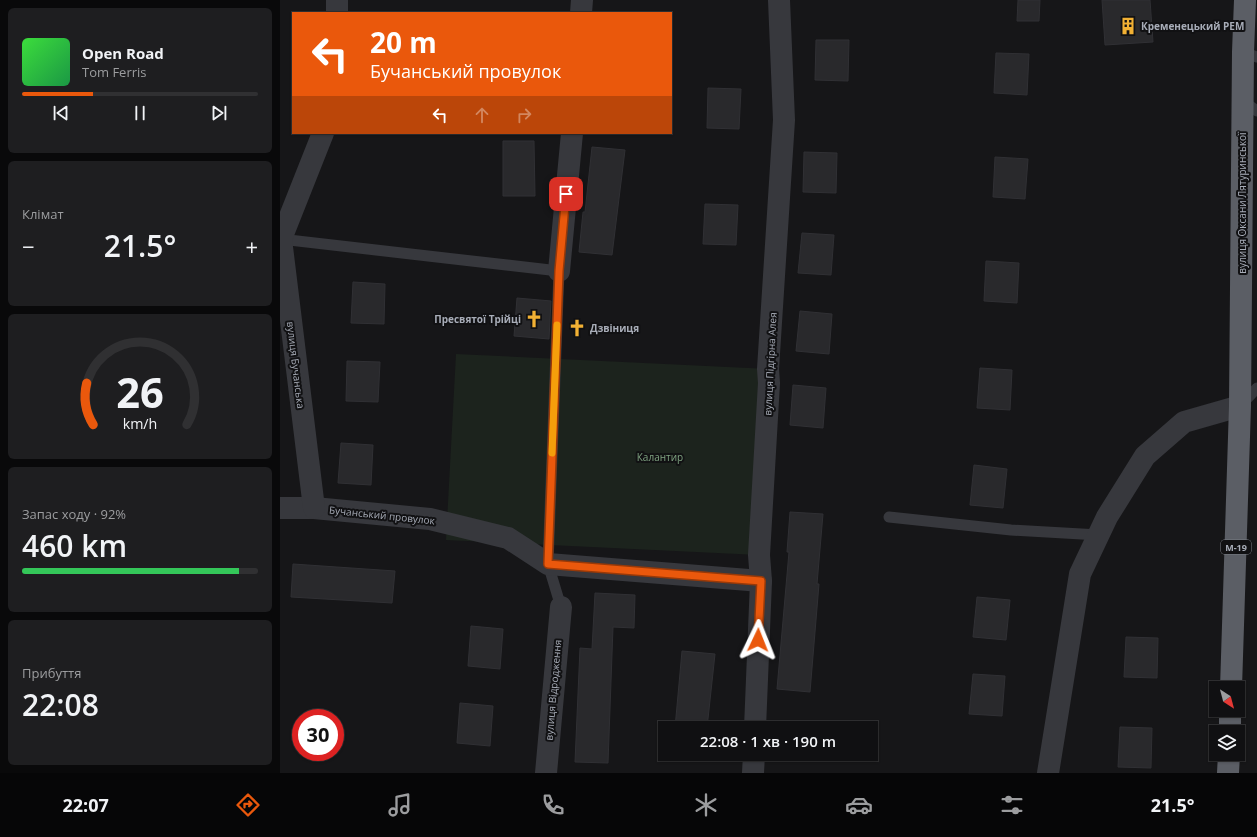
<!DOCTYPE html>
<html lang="uk">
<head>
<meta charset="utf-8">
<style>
	:root { --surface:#101012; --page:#1e1e20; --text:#f1f3f6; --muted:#9c9d9f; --line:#303032; --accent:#ea580c }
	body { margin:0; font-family:"Open Sans",sans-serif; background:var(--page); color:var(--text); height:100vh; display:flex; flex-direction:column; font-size:15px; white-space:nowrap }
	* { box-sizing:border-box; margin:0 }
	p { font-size:13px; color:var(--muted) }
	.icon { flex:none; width:22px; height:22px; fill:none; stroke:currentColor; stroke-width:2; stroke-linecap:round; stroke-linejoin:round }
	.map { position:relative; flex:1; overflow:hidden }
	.drawer { display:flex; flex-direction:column; gap:8px; padding:8px; background:#09090a; width:280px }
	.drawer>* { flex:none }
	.guide { position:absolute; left:12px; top:12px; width:380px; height:122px; border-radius:0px; box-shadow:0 1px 3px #0004,0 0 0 1px var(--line); background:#ea580c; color:#fff; overflow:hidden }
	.needle { width:26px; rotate:144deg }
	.tools { position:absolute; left:929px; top:681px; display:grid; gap:8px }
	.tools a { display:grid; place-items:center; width:36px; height:36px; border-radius:0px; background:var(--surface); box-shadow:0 1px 3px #0004,0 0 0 1px var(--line); font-size:20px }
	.speed { position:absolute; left:12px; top:709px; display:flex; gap:8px; font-size:20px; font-weight:700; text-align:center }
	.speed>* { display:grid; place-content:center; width:52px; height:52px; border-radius:50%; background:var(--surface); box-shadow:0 1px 3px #0004,0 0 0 1px var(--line); line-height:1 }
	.speed .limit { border:6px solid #d22; background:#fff; color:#111 }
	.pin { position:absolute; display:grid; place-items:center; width:34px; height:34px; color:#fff; margin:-17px; border-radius:8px; box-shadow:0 2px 6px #0006 }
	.me { position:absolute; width:44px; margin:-22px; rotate:2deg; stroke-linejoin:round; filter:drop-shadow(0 0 3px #0008) }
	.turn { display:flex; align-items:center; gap:14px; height:84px; padding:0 12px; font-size:18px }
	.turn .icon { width:52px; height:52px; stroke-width:2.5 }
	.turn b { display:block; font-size:28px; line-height:34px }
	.lanes { display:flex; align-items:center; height:38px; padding:0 12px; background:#0003; justify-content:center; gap:20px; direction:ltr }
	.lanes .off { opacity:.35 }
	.big { font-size:30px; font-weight:600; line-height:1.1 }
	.drawer .widget { flex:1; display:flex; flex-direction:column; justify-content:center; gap:6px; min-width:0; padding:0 14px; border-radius:6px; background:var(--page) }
	.drawer .dial { align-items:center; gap:0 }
	.dial svg { height:104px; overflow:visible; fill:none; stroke:var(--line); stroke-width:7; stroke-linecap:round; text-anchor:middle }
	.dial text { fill:var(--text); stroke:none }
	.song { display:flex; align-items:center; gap:12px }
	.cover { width:48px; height:48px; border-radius:6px; background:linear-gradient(135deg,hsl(120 70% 55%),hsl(140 70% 35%)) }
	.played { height:4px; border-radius:2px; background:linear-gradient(90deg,var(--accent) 30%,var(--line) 30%) }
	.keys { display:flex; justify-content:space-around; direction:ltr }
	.heat { display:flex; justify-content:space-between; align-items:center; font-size:22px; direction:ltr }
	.charge { height:6px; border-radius:3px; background:linear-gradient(90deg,#34c759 92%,var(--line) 0) }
	.trip { position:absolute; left:378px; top:721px; width:220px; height:40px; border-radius:0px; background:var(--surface); box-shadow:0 1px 3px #0004,0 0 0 1px var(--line); font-weight:600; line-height:40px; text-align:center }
	.tabs { display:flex; height:64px; justify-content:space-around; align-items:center; background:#060607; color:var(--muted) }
	.tabs .icon { width:28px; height:28px }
	.tabs .active { color:var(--accent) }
	.tabs b { font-size:18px; color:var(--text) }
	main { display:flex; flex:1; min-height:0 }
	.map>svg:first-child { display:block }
	.green { fill:#1c231d }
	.building { fill:#29292c; stroke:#303034 }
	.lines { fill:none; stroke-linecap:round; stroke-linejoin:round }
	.service { stroke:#37383d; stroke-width:11 }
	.minor { stroke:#37383d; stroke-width:22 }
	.trunk { stroke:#5b5e65; stroke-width:22 }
	.route-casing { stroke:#983908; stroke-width:10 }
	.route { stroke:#ea580c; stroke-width:7 }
	.slow { stroke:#f59e0b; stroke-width:7 }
	.labels { text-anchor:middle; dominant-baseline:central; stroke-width:4; stroke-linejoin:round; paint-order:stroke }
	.shield { fill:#111113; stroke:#7b7e86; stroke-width:1 }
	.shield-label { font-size:9px; font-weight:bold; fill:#a8adb8 }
	.poi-label { font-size:10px; font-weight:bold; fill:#a8adb8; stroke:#111113; text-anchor:start }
	.street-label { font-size:10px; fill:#a8adb8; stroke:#111113 }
	.park-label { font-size:10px; fill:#7fa381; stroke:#111113 }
</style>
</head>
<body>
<main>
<section class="drawer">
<div class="widget">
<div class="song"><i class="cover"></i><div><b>Open Road</b><p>Tom Ferris</p></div></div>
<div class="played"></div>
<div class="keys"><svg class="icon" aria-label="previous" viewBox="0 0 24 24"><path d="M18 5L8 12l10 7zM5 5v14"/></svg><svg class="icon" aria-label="pause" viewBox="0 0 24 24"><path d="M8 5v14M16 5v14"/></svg><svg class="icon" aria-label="next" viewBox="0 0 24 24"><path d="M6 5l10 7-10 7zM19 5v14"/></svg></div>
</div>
<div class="widget"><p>Клімат</p>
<div class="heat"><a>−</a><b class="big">21.5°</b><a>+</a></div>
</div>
<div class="widget dial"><svg viewBox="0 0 100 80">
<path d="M14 69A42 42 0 1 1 86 69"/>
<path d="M14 69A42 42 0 0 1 9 37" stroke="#ea580c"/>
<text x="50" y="56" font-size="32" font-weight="700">26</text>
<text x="50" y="72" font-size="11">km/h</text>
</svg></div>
<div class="widget"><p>Запас ходу · 92%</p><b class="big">460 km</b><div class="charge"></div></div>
<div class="widget"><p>Прибуття</p><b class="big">22:08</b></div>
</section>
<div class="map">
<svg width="977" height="773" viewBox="0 0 977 773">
	<rect width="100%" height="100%" fill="#161618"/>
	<!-- green -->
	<polygon class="green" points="176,354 488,369 479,555 166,540"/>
	<!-- building -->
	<g class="building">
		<polygon points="738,0 760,0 759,21 737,21"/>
		<polygon points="822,0 870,0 873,42 825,45"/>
		<polygon points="536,40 569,40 568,81 535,80"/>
		<polygon points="716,53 749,54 747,95 714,93"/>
		<polygon points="428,88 461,89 459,129 427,128"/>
		<polygon points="223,141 254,141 255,196 223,196"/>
		<polygon points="312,147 345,150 332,255 299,252 303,212 305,212"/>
		<polygon points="524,152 557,153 556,193 523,192"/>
		<polygon points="715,157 748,159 745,199 713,197"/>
		<polygon points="425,204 458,205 456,245 423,244"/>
		<polygon points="522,233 554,235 551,275 518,273"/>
		<polygon points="706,261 739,263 737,303 704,301"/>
		<polygon points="73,282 105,284 104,324 71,323"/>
		<polygon points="237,298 271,301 269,339 234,336"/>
		<polygon points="520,311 552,314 549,354 516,351"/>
		<polygon points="67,361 100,362 98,402 66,401"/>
		<polygon points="700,368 732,370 730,410 697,408"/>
		<polygon points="513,385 546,388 543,428 510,425"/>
		<polygon points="61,443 93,445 91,485 58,483"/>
		<polygon points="694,465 727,469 723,508 690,505"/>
		<polygon points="510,512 543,514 537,584 539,584 530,692 497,689 509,552 507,552"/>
		<polygon points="13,564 115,571 112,603 11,597"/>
		<polygon points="315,593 355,595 354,628 333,627 328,763 295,762 300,648 312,649"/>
		<polygon points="697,597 730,600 726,640 693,637"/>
		<polygon points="191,626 223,629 220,669 188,666"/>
		<polygon points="846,637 878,638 877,678 844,677"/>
		<polygon points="402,651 435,654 427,728 395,728"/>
		<polygon points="693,674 725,676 722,716 689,714"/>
		<polygon points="180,703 213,706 210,746 177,743"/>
		<polygon points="840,727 872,728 871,768 838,767"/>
	</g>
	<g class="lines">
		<!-- service -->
		<g class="service">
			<polyline points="963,52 977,57"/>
			<polyline points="963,101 977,111"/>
			<polyline points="0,239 279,271 268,564 281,607"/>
			<polyline points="961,405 977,388"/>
			<polyline points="609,517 731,530 819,535"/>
		</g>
		<!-- minor -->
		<g class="minor">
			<polyline points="57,13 57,0"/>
			<polyline points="301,13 302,0"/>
			<polyline points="279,271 292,133"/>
			<polyline points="0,508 34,508 150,519 228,538 268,564 481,581"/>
			<polyline points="34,508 1,239 43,133"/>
			<polyline points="475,728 481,581 479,555 489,383 488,369 504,120 499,0"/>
			<polyline points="266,773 281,607"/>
			<polyline points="473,773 474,754"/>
			<polyline points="768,773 800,574 827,517 865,456 904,422 960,406"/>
		</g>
		<!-- trunk -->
		<g class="trunk">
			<polyline points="951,688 960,406 963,52 965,0"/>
			<polyline points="950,732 950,710"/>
			<polyline points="948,773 949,754"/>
		</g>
	</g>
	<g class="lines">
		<!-- route casing -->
		<g class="route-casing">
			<polyline id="route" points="286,194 279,271 268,564 481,581 478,640"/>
		</g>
		<!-- route -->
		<use href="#route" class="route"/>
		<!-- slow -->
		<polyline class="slow" points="272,453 277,325"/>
	</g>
	<!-- icons -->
	<defs>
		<g id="building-bare" transform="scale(1.38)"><path d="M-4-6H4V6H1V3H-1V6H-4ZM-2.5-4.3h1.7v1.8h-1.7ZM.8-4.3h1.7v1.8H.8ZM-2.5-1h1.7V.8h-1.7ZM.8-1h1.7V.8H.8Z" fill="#f2b134" stroke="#111113" stroke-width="2.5" paint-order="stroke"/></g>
		<g id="church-bare" transform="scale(1.38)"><path d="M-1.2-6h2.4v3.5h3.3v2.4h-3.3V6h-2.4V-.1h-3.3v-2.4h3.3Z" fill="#f2b134" stroke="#111113" stroke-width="2.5" paint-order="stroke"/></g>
	</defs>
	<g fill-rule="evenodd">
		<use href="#building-bare" x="848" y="26"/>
		<use href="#church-bare" x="254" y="319"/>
		<use href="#church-bare" x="297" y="328"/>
	</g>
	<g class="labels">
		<!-- shield labels -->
		<rect class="shield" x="941" y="540" width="30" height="14" rx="3"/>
		<g class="shield-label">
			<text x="956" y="547">М-19</text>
		</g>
		<!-- poi labels -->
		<g class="poi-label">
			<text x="861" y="26">Кременецький РЕМ</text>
			<text x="241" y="319" text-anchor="end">Пресвятої Трійці</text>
			<text x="310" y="328">Дзвіниця</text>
		</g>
		<!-- street labels -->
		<g class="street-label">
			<text transform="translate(962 203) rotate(-90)">вулиця Оксани Лятуринської</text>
			<text transform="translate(490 364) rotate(-87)">вулиця Підгірна Алея</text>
			<text transform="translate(16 365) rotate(83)">вулиця Бучанська</text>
			<text transform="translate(102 515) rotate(6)">Бучанський провулок</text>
			<text transform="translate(273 690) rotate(-85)">вулиця Відродження</text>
		</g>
		<!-- park labels -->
		<g class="park-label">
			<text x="380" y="457">Калантир</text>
		</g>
	</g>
</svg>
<div class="tools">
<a><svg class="needle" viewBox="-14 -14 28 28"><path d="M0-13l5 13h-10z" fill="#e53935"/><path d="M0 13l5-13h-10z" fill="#9c9d9f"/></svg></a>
<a><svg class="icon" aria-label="layers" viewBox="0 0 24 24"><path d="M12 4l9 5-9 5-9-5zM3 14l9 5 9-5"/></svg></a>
</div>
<div class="speed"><div class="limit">30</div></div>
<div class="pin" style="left:286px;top:194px;background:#d93025"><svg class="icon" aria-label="arrive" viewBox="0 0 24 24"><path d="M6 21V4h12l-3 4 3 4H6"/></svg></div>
<svg class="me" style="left:478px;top:640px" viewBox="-20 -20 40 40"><path d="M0-17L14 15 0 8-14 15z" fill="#ea580c" stroke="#fff" stroke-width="4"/></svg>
<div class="trip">22:08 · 1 хв · 190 m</div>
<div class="guide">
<div class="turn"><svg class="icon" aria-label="left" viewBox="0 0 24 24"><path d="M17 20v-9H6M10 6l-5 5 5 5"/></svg><div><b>20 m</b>Бучанський провулок</div></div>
<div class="lanes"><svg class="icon" aria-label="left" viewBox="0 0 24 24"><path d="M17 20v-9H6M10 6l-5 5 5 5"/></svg><svg class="icon off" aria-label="ahead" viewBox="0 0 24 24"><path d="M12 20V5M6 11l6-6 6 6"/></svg><svg class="icon off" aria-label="right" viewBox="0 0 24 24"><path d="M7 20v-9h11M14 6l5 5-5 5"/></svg></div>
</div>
</div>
</main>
<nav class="tabs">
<b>22:07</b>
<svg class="icon active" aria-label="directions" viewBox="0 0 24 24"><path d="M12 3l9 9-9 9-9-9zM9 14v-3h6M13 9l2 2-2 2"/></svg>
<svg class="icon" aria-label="music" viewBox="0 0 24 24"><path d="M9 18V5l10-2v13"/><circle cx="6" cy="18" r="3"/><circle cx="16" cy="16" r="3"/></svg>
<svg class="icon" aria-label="phone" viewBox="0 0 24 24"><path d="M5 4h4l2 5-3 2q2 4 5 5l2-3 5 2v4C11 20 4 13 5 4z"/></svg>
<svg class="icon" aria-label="climate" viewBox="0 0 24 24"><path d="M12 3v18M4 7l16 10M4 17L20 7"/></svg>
<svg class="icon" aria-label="car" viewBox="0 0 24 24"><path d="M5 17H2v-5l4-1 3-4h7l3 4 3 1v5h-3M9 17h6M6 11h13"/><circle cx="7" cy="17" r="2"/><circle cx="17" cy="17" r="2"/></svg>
<svg class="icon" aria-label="filters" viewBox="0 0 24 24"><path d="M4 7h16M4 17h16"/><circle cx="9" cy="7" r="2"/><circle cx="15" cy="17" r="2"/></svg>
<b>21.5°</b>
</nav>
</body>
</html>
